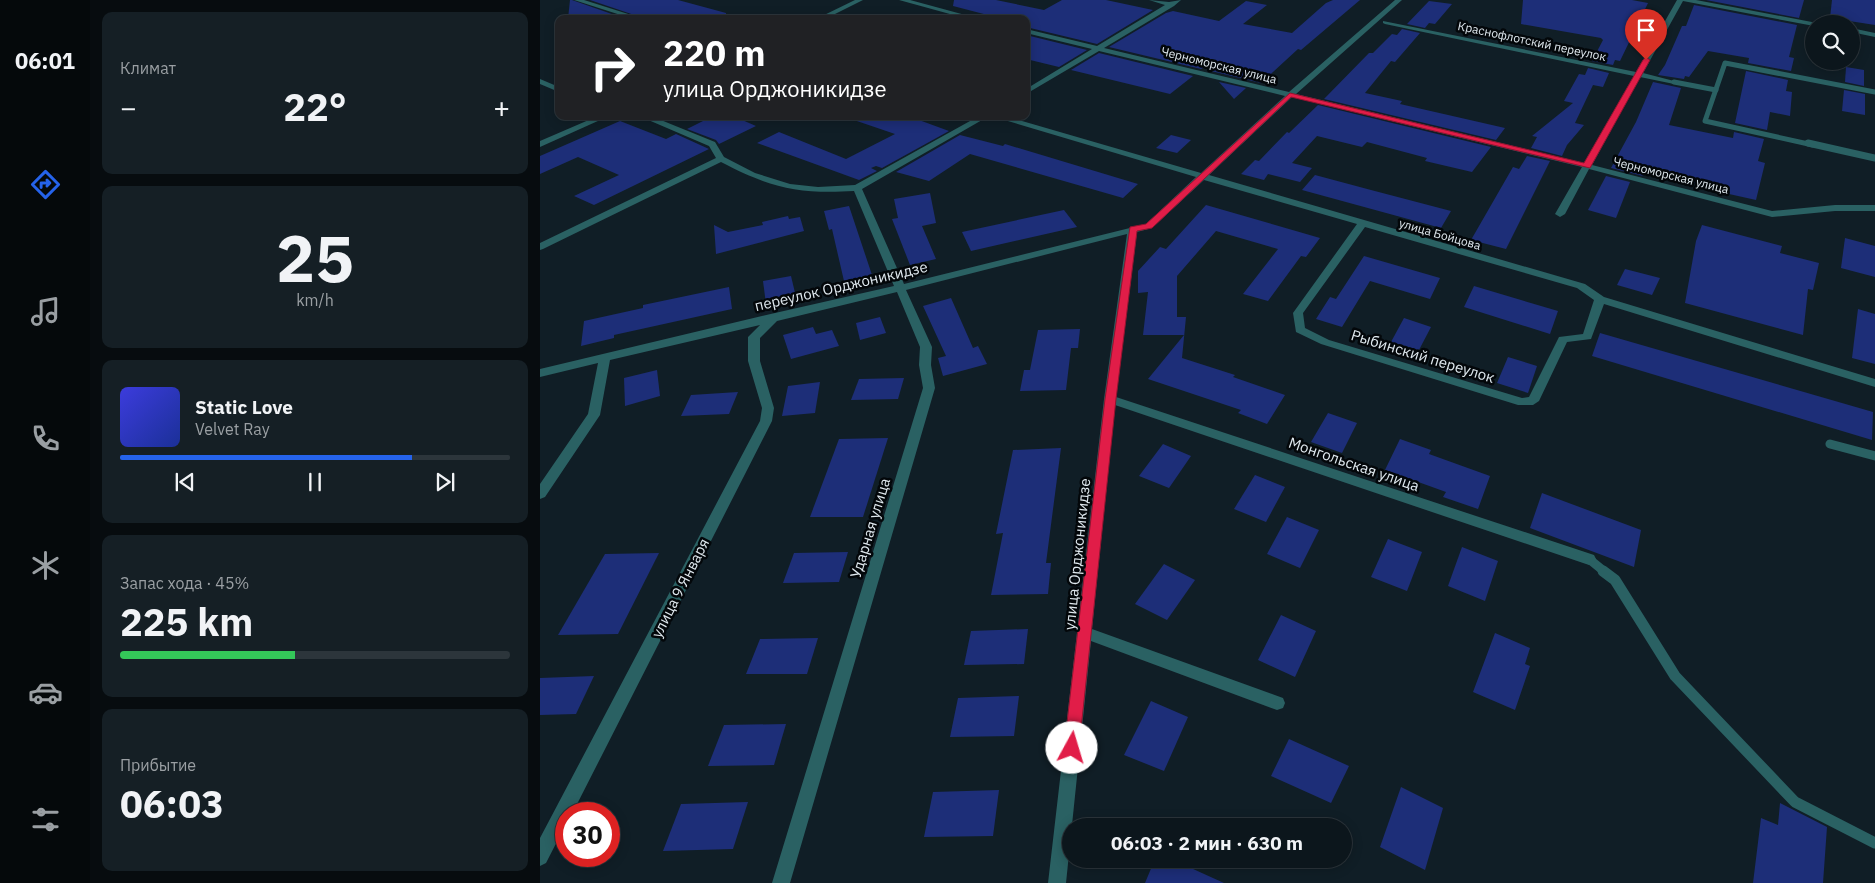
<!DOCTYPE html>
<html lang="ru">
<head>
<meta charset="utf-8">
<style>
	:root { --surface:#0c161c; --page:#151f25; --text:#f1f3f6; --muted:#9a9fa3; --line:#2c353b; --accent:#2563eb }
	body { margin:0; font-family:"IBM Plex Sans",sans-serif; background:var(--page); color:var(--text); height:100vh; display:flex; flex-direction:column; font-size:19px; white-space:nowrap }
	* { box-sizing:border-box; margin:0 }
	p { font-size:16px; color:var(--muted) }
	.icon { flex:none; width:28px; height:28px; fill:none; stroke:currentColor; stroke-width:2; stroke-linecap:round; stroke-linejoin:round }
	.map { position:relative; flex:1; overflow:hidden }
	.side { display:flex; flex-direction:column; gap:12px; padding:12px; background:#070c0f; width:450px }
	.side>* { flex:none }
	.banner { position:absolute; left:15px; top:15px; width:475px; height:105px; border-radius:10px; box-shadow:0 2px 12px #0003,0 0 0 1px var(--line); background:#202124; color:#fff; overflow:hidden }
	.tools { position:absolute; left:1265px; top:15px; display:grid; gap:10px }
	.tools a { display:grid; place-items:center; width:55px; height:55px; border-radius:50%; background:var(--surface); box-shadow:0 2px 12px #0003,0 0 0 1px var(--line); font-size:25px }
	.speed { position:absolute; left:15px; top:802px; display:flex; gap:10px; font-size:25px; font-weight:700; text-align:center }
	.speed>* { display:grid; place-content:center; width:65px; height:65px; border-radius:50%; background:var(--surface); box-shadow:0 2px 12px #0003,0 0 0 1px var(--line); line-height:1 }
	.speed .limit { border:8px solid #d22; background:#fff; color:#111 }
	.pin { position:absolute; display:grid; place-items:center; width:42px; height:42px; color:#fff; margin:-51px -21px; border-radius:50% 50% 50% 0; rotate:-45deg; box-shadow:0 0 5px #0007 }
	.pin .icon { rotate:45deg }
	.me { position:absolute; width:55px; margin:-28px; rotate:6deg; stroke-linejoin:round; filter:drop-shadow(0 0 4px #0008) }
	.turn { display:flex; align-items:center; gap:18px; height:105px; padding:0 25px; font-size:22px }
	.turn .icon { width:65px; height:65px; stroke-width:2.5 }
	.turn b { display:block; font-size:35px; line-height:42px }
	.big { font-size:38px; font-weight:800; line-height:1.1 }
	.side .tile { flex:1; display:flex; flex-direction:column; justify-content:center; gap:8px; min-width:0; padding:0 18px; border-radius:10px; background:var(--page) }
	.side .dial { align-items:center; gap:0 }
	.dial b { font-size:65px; line-height:1 }
	.song { display:flex; align-items:center; gap:15px }
	.cover { width:60px; height:60px; border-radius:8px; background:linear-gradient(135deg,hsl(240 70% 55%),hsl(230 70% 35%)) }
	.played { height:5px; border-radius:2px; background:linear-gradient(90deg,var(--accent) 75%,var(--line) 75%) }
	.keys { display:flex; justify-content:space-around; direction:ltr }
	.heat { display:flex; justify-content:space-between; align-items:center; font-size:28px; direction:ltr }
	.charge { height:8px; border-radius:4px; background:linear-gradient(90deg,#34c759 45%,var(--line) 0) }
	.trip { position:absolute; left:522px; top:818px; width:290px; height:50px; border-radius:25px; background:var(--surface); box-shadow:0 2px 12px #0003,0 0 0 1px var(--line); font-weight:800; line-height:50px; text-align:center }
	main { display:flex; flex:1; min-height:0 }
	.tab-bar { display:flex; flex-direction:column; width:90px; justify-content:space-around; align-items:center; background:#05090b; color:var(--muted) }
	.tab-bar .icon { width:35px; height:35px }
	.tab-bar .current { color:var(--accent) }
	.tab-bar b { font-size:22px; color:var(--text) }
	.map>svg:first-child { display:block }
	.building { fill:#1d2e78 }
	.lines { fill:none; stroke-linecap:round; stroke-linejoin:round }
	.service-far3 { stroke:#2a6163; stroke-width:5 }
	.service-far2 { stroke:#2a6163; stroke-width:7 }
	.service-far1 { stroke:#2a6163; stroke-width:9 }
	.service { stroke:#2a6163; stroke-width:11 }
	.minor { fill:#2a6163; fill-rule:evenodd }
	.route { fill:#e11d48; stroke:#92132f }
	.labels { text-anchor:middle; dominant-baseline:central; stroke-width:5; stroke-linejoin:round; paint-order:stroke }
	.far-street-label { font-size:12px; fill:#e0e9ef; stroke:#03070a }
	.street-label { font-size:15px; fill:#e0e9ef; stroke:#03070a }
</style>
</head>
<body>
<main>
<nav class="tab-bar">
<b>06:01</b>
<svg class="icon current" aria-label="directions" viewBox="0 0 24 24"><path d="M12 3l9 9-9 9-9-9zM9 14v-3h6M13 9l2 2-2 2"/></svg>
<svg class="icon" aria-label="music" viewBox="0 0 24 24"><path d="M9 18V5l10-2v13"/><circle cx="6" cy="18" r="3"/><circle cx="16" cy="16" r="3"/></svg>
<svg class="icon" aria-label="phone" viewBox="0 0 24 24"><path d="M5 4h4l2 5-3 2q2 4 5 5l2-3 5 2v4C11 20 4 13 5 4z"/></svg>
<svg class="icon" aria-label="climate" viewBox="0 0 24 24"><path d="M12 3v18M4 7l16 10M4 17L20 7"/></svg>
<svg class="icon" aria-label="car" viewBox="0 0 24 24"><path d="M5 17H2v-5l4-1 3-4h7l3 4 3 1v5h-3M9 17h6M6 11h13"/><circle cx="7" cy="17" r="2"/><circle cx="17" cy="17" r="2"/></svg>
<svg class="icon" aria-label="filters" viewBox="0 0 24 24"><path d="M4 7h16M4 17h16"/><circle cx="9" cy="7" r="2"/><circle cx="15" cy="17" r="2"/></svg>
</nav>
<section class="side">
<div class="tile"><p>Климат</p>
<div class="heat"><a>−</a><b class="big">22°</b><a>+</a></div>
</div>
<div class="tile dial"><b>25</b><p>km/h</p></div>
<div class="tile">
<div class="song"><i class="cover"></i><div><b>Static Love</b><p>Velvet Ray</p></div></div>
<div class="played"></div>
<div class="keys"><svg class="icon" aria-label="previous" viewBox="0 0 24 24"><path d="M18 5L8 12l10 7zM5 5v14"/></svg><svg class="icon" aria-label="pause" viewBox="0 0 24 24"><path d="M8 5v14M16 5v14"/></svg><svg class="icon" aria-label="next" viewBox="0 0 24 24"><path d="M6 5l10 7-10 7zM19 5v14"/></svg></div>
</div>
<div class="tile"><p>Запас хода · 45%</p><b class="big">225 km</b><div class="charge"></div></div>
<div class="tile"><p>Прибытие</p><b class="big">06:03</b></div>
</section>
<div class="map">
<svg width="1335" height="883" viewBox="0 0 1335 883">
	<rect width="100%" height="100%" fill="#101e26"/>
	<!-- building -->
	<g class="building">
		<polygon points="30,0 32,0 86,19 28,19"/>
		<polygon points="50,0 138,0 186,13 186,19 106,19"/>
		<polygon points="414,0 456,0 504,10 522,0 566,0 613,10 557,44 486,27 486,19 463,19 413,6"/>
		<polygon points="793,0 820,0 761,50 758,49 721,83 671,71 666,66 661,69 569,47 626,13 633,11 679,21 706,1 727,5 703,24 752,33 786,3"/>
		<polygon points="983,0 1092,0 1108,3 1080,61 1075,60 1073,65 1052,61 1063,40 1061,38 981,24"/>
		<polygon points="1166,0 1264,0 1259,18"/>
		<polygon points="1292,0 1335,0 1335,25 1290,18"/>
		<polygon points="889,1 912,4 895,24 889,23 885,28 867,24"/>
		<polygon points="1154,5 1257,25 1249,57 1254,58 1251,71 1208,63 1209,58 1168,51 1149,77 1145,76 1144,79 1118,75 1125,65 1142,26 1146,26"/>
		<polygon points="862,29 880,33 855,62 851,61 825,93 862,101 860,104 965,128 956,140 784,99 829,53 833,53 852,34 857,35"/>
		<polygon points="486,35 547,50 519,67 486,59"/>
		<polygon points="559,53 653,76 630,94 531,70"/>
		<polygon points="1306,67 1324,70 1324,86 1305,82"/>
		<polygon points="1048,68 1069,73 1063,87 1053,85 1035,123 1044,125 1027,145 1022,156 991,148 997,137 992,136 1033,103 1024,101 1039,74 1045,75"/>
		<polygon points="1206,71 1248,80 1246,91 1252,92 1250,116 1230,112 1227,130 1195,123"/>
		<polygon points="679,82 706,88 694,99"/>
		<polygon points="1113,82 1141,88 1129,125 1193,138 1194,132 1224,139 1218,161 1225,163 1216,200 1189,194 1190,191 1105,172 1103,176 1071,168 1096,122"/>
		<polygon points="1304,90 1325,94 1325,115 1302,111"/>
		<polygon points="778,105 951,147 932,172 885,161 887,158 827,142 822,147 777,136 752,163 772,168 760,182 728,174 724,180 701,174 715,160 719,161 747,132 749,133"/>
		<polygon points="173,116 193,116 216,126 179,144 176,140 147,129"/>
		<polygon points="311,116 368,116 409,131 342,168 336,166 331,168 337,171 319,180 217,143 239,132 306,159 355,134 311,119"/>
		<polygon points="80,121 126,139 136,134 169,149 54,205 34,196 79,175 38,157 0,174 0,156"/>
		<polygon points="420,135 463,146 465,144 598,184 583,198 430,154 389,181 356,172"/>
		<polygon points="631,135 651,140 637,153 616,148"/>
		<polygon points="987,156 1010,161 966,249 931,240 973,167 979,169"/>
		<polygon points="775,175 831,190 911,211 901,228 762,190"/>
		<polygon points="1066,176 1090,182 1076,218 1048,210"/>
		<polygon points="390,193 396,223 382,226 396,259 370,265 352,219 358,218 354,199"/>
		<polygon points="666,205 780,238 766,257 761,256 728,301 703,294 738,249 676,231 637,276 637,317 646,317 642,358 695,375 693,377 745,395 727,424 698,413 701,410 608,379 644,335 603,335 608,292 598,293 598,271 620,247 626,249"/>
		<polygon points="309,206 332,275 304,281 292,229 289,230 284,211"/>
		<polygon points="524,210 537,227 431,251 422,232"/>
		<polygon points="248,216 249,219 260,217 264,231 176,254 174,225 188,232 223,225 222,222"/>
		<polygon points="1162,225 1242,246 1240,253 1279,263 1273,290 1268,289 1263,335 1145,303 1156,241"/>
		<polygon points="1305,238 1335,246 1335,277 1301,268"/>
		<polygon points="824,256 900,278 890,299 830,281 802,327 776,319 790,297 796,299"/>
		<polygon points="1085,269 1120,278 1112,295 1077,285"/>
		<polygon points="251,276 256,297 226,304 223,281"/>
		<polygon points="934,286 1018,311 1010,334 924,307"/>
		<polygon points="189,287 192,309 74,335 74,338 41,346 44,321 103,308 103,305"/>
		<polygon points="411,298 433,348 438,346 447,364 403,376 398,358 406,356 383,306"/>
		<polygon points="1318,309 1335,314 1335,364 1312,358"/>
		<polygon points="340,317 346,333 320,340 316,323"/>
		<polygon points="864,318 891,327 879,350 851,342"/>
		<polygon points="273,327 276,334 292,330 299,346 251,359 243,335"/>
		<polygon points="540,329 538,348 531,348 526,390 480,391 484,370 490,370 498,330"/>
		<polygon points="1060,333 1333,412 1332,440 1052,356"/>
		<polygon points="968,357 997,366 988,393 957,383"/>
		<polygon points="117,370 120,396 85,406 84,378"/>
		<polygon points="364,378 358,399 311,400 319,379"/>
		<polygon points="280,382 275,413 242,416 248,386"/>
		<polygon points="198,392 189,414 141,416 151,395"/>
		<polygon points="788,413 817,423 802,453 771,442"/>
		<polygon points="348,438 323,517 270,517 299,439"/>
		<polygon points="860,439 891,450 889,454 950,476 938,509 903,497 906,492 845,470"/>
		<polygon points="623,444 651,456 629,488 599,476"/>
		<polygon points="521,448 506,563 511,563 508,594 451,595 463,533 456,534 473,450"/>
		<polygon points="715,475 745,487 726,522 694,509"/>
		<polygon points="1002,493 1101,530 1094,567 990,528"/>
		<polygon points="747,517 779,530 760,568 727,554"/>
		<polygon points="848,539 882,552 867,591 831,577"/>
		<polygon points="922,547 958,561 945,601 908,586"/>
		<polygon points="308,552 299,582 243,583 254,553"/>
		<polygon points="119,553 78,634 18,635 65,554"/>
		<polygon points="624,564 655,580 627,620 595,604"/>
		<polygon points="741,615 776,631 755,677 718,660"/>
		<polygon points="488,629 484,664 424,665 431,631"/>
		<polygon points="955,633 990,648 985,664 990,666 975,710 933,692"/>
		<polygon points="278,638 267,674 206,674 220,639"/>
		<polygon points="54,676 36,714 0,715 0,678"/>
		<polygon points="479,696 474,736 410,737 418,698"/>
		<polygon points="611,701 648,717 624,771 584,755"/>
		<polygon points="246,724 234,765 168,766 184,725"/>
		<polygon points="749,739 809,766 791,803 731,776"/>
		<polygon points="861,787 903,808 885,870 840,847"/>
		<polygon points="459,790 453,836 384,837 393,792"/>
		<polygon points="208,802 193,849 123,851 141,804"/>
		<polygon points="1240,803 1287,827 1283,883 1213,883 1221,818 1238,825"/>
		<polygon points="615,859 631,859 684,883 605,883"/>
	</g>
	<g class="lines">
		<!-- service-far3 -->
		<g class="service-far3">
			<polyline points="1134,82 1176,90"/>
			<polyline points="1273,145 1165,121 1185,63 1335,92"/>
		</g>
		<!-- service-far2 -->
		<polyline class="service-far2" points="1268,143 1335,158"/>
		<!-- service-far1 -->
		<g class="service-far1">
			<polyline points="1290,444 1335,456"/>
			<polyline points="1049,559 1065,572"/>
		</g>
		<!-- service -->
		<polyline class="service" points="1063,571 1075,580 1135,676 1255,802 1335,843"/>
		<!-- minor -->
		<g class="minor">
			<polygon points="34,0 44,0 104,19 93,19"/>
			<polygon points="315,0 323,0 285,19 276,19"/>
			<polygon points="359,0 370,0 440,19 428,19"/>
			<path d="M609,0L629,2L641,0L634,6L564,48L749,92L855,0H862L756,94L1044,163L1094,76L845,24L843,23V21L1096,72L1137,0H1156L1277,23L1274,26L1143,1L1103,73L1138,82L1134,84L1100,77L1052,165L1232,211L1295,205H1335V211H1295L1232,217L1049,169L1025,214L1020,217L1015,214L1042,167L752,97L669,175L1045,284L1064,297L1335,379V387L1064,304L1051,339L1027,342L999,401L993,405H978L781,344L756,332L753,313L817,224L664,180L612,228L597,232L576,397L1054,555L1056,559L1054,563L1049,565L575,405L552,629L743,698L745,703L743,708L737,710L551,641L526,883H508L564,399L587,234L366,290L392,347L391,365L395,388L250,883H232L383,388L379,365L380,347L357,292L237,321L220,338V361L234,408L232,421L32,814H26V824L6,863L0,866V838L220,421L222,408L208,361V337L220,325L70,360L60,415L5,497L0,499V484L48,414L58,363L0,377V369L235,313L354,286L314,191C257,194 231,188 181,162L3,249L0,250V243L176,158L169,146L99,116H111L175,142L184,157L215,173L250,184L278,187L315,185L439,116H449L322,189L364,284L606,224L656,177L451,116H465L661,173L745,96L559,51L486,94V89L552,49L486,33V29L557,46L625,5ZM825,227L1037,288L1054,300L1043,334L1019,337L989,397L982,398L789,340L765,328L763,313Z"/>
			<polygon points="1311,28 1335,33 1335,37 1311,32"/>
			<polygon points="0,79 19,87 19,92 0,84"/>
			<polygon points="58,116 69,116 0,147 0,141"/>
		</g>
	</g>
	<!-- route -->
	<polygon class="route" points="1106,57 1110,60 1050,168 751,97 612,228 597,231 576,399 539,748 537,753 532,755 527,753 524,748 565,399 590,227 606,224 750,93 1044,163 1103,60"/>
	<g class="labels">
		<!-- far-street labels -->
		<g class="far-street-label">
			<text transform="translate(992 41) rotate(12)">Краснофлотский переулок</text>
			<text transform="translate(679 65) rotate(14)">Черноморская улица</text>
			<text transform="translate(1131 175) rotate(14)">Черноморская улица</text>
			<text transform="translate(900 234) rotate(16)">улица Бойцова</text>
		</g>
		<!-- street labels -->
		<g class="street-label">
			<text transform="translate(301 286) rotate(-13)">переулок Орджоникидзе</text>
			<text transform="translate(883 356) rotate(17)">Рыбинский переулок</text>
			<text transform="translate(814 464) rotate(19)">Монгольская улица</text>
			<text transform="translate(330 528) rotate(-73)">Ударная улица</text>
			<text transform="translate(537 554) rotate(-84)">улица Орджоникидзе</text>
			<text transform="translate(140 588) rotate(-63)">улица 9 Января</text>
		</g>
	</g>
</svg>
<div class="tools">
<a><svg class="icon" aria-label="search" viewBox="0 0 24 24"><circle cx="10" cy="10" r="6"/><path d="M15 15l6 6"/></svg></a>
</div>
<div class="speed"><div class="limit">30</div></div>
<div class="pin" style="left:1106px;top:60px;background:#d93025"><svg class="icon" aria-label="arrive" viewBox="0 0 24 24"><path d="M6 21V4h12l-3 4 3 4H6"/></svg></div>
<svg class="me" style="left:532px;top:748px" viewBox="-20 -20 40 40"><circle r="19" fill="#fff"/><path d="M0-13L10 11 0 6-10 11z" fill="#e11d48"/></svg>
<div class="trip">06:03 · 2 мин · 630 m</div>
<div class="banner">
<div class="turn"><svg class="icon" aria-label="right" viewBox="0 0 24 24"><path d="M7 20v-9h11M14 6l5 5-5 5"/></svg><div><b>220 m</b>улица Орджоникидзе</div></div>
</div>
</div>
</main>
</body>
</html>
